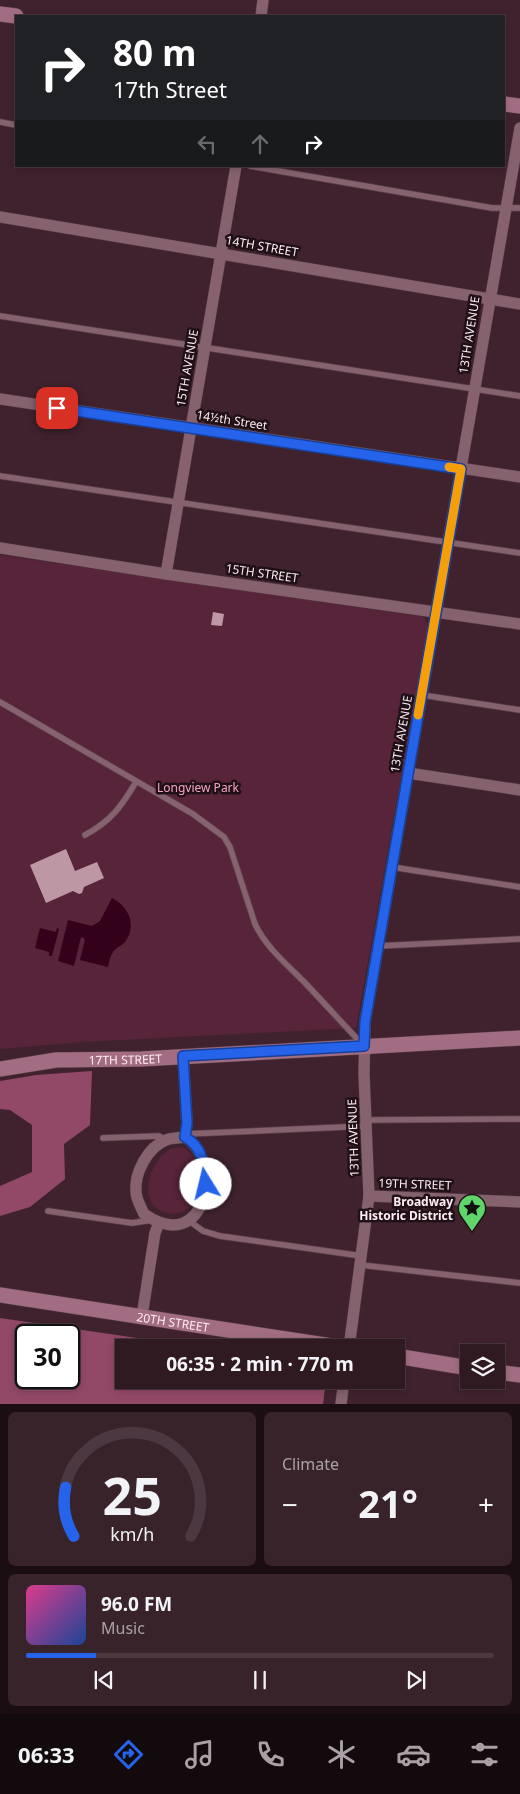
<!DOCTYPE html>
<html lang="en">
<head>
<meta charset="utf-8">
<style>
	:root { --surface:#301a22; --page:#38232a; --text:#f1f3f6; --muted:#a8a1a5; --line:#4b3840; --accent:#2563eb }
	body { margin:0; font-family:"Noto Sans",sans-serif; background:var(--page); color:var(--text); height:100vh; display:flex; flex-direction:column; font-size:19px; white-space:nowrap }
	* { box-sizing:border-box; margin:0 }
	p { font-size:16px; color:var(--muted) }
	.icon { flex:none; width:28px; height:28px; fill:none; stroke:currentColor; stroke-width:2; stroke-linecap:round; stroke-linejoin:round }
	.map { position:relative; height:1404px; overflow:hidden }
	.panel { display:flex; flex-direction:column; gap:8px; padding:8px; background:#1a0e13; flex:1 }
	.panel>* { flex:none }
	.hud { position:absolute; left:15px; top:15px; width:490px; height:152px; border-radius:0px; box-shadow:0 2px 8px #0003,0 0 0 1px var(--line); background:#202124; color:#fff; overflow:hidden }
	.fabs { position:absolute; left:460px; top:1344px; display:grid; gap:10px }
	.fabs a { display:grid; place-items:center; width:45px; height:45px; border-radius:0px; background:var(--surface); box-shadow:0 2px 8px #0003,0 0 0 1px var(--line); font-size:25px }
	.speed { position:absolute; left:15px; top:1324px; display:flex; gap:10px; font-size:25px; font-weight:700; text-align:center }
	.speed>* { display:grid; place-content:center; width:65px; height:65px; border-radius:50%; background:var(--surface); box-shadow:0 2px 8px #0003,0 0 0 1px var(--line); line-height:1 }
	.speed .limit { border:2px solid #111; border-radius:8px; background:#fff; color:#111 }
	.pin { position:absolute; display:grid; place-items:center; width:42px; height:42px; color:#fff; margin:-21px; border-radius:10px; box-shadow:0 2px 8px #0006 }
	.me { position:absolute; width:55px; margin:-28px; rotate:351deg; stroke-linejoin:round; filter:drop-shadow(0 0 4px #0008) }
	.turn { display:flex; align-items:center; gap:18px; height:105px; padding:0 15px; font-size:22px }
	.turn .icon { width:65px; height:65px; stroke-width:2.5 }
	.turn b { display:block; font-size:35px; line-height:42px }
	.lanes { display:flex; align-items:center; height:48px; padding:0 15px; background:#0003; justify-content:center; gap:25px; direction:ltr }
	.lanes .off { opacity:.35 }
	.big { font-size:38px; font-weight:700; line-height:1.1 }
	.panel .widget { flex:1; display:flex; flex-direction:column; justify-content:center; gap:8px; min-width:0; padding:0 18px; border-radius:8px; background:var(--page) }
	.panel .dial { align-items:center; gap:0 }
	.dial svg { height:130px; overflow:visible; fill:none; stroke:var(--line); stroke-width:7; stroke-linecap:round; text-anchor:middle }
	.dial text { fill:var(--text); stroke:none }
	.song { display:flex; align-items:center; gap:15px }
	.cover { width:60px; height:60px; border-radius:8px; background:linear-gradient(135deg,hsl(330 70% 55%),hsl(220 70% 35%)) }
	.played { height:5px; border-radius:2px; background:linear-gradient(90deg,var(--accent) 15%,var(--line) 15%) }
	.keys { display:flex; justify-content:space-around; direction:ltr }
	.heat { display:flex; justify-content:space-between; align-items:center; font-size:28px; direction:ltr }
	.panel .tiles { flex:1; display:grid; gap:8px; grid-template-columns:1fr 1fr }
	.widget:last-child { grid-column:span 2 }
	.trip { position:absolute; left:115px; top:1339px; width:290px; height:50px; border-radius:0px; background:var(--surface); box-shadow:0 2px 8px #0003,0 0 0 1px var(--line); font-weight:700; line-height:50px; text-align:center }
	.dock { display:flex; height:80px; justify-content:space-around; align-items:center; background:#130a0e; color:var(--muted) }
	.dock .icon { width:35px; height:35px }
	.dock .selected { color:var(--accent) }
	.dock b { font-size:22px; color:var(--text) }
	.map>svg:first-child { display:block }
	.green { fill:#58243a }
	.forest { fill:#924967; fill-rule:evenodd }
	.water { fill:#33011a }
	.building { fill:#bd97a4 }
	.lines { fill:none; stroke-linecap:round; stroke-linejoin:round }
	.lane-casing { stroke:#59404b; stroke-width:7 }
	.street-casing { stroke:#59404b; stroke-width:12 }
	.secondary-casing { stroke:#59404b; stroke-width:16 }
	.lane { stroke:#86626f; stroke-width:5.5 }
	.street { stroke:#86626f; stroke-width:11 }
	.secondary { stroke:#a26d82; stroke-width:15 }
	.route-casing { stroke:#184099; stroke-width:12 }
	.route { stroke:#2563eb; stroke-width:9 }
	.slow { stroke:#f59e0b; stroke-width:9 }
	.labels { text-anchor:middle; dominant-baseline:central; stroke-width:5; stroke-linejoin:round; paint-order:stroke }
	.street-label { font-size:12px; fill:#feedf2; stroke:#1e1016 }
	.park-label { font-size:12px; fill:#f8a3c4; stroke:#1e1016 }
	.poi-label { font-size:12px; font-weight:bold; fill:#feedf2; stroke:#1e1016; text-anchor:end }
</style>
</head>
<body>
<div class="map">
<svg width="520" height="1404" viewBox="0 0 520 1404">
	<rect width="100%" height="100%" fill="#40222e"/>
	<!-- green -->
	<g class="green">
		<polygon points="0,555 424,617 428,627 356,1028 82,1042 0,1049"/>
		<path d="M182,1147C185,1149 189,1151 191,1154C207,1174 198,1224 164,1212C136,1202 150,1159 171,1149C174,1148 178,1148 182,1147Z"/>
	</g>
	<!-- forest -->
	<g class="forest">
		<polygon points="92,1071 90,1125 64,1144 65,1179 30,1207 0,1216 0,1186 32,1172 32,1125 10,1110 0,1109 0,1081 36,1075"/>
		<path d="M0,1318L199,1347L124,1348V1380H326L323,1404H0ZM26,1335H69V1378H26Z"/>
	</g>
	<!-- water -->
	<g class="water">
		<path d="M112,898C128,906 138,925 125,942C122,946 116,947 113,952C110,956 109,963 108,967L80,960L85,939L81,937L74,966L58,961L68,920L92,926L100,921Z"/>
		<polygon points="40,928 56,932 57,928 59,929 52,956 49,956 49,952 35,948"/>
	</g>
	<!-- building -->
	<g class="building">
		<polygon points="213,612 224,614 222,626 211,625"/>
		<polygon points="66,849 75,871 97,862 104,878 84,887 82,893 79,894 73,891 46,903 30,865"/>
	</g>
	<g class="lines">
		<!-- lane casing -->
		<g class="lane-casing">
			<g id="lane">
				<polyline points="0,122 16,125"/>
				<polyline points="250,166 492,208 520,208"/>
				<polyline points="0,316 520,396"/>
				<polyline points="0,476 520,553"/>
				<polyline points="422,695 520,710"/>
				<path d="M0,702L193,814L224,837L230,847L255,924C267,949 288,965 307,985C326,1005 344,1025 363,1045"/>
				<path d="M85,835C111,821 121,807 136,782"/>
				<polyline points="392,867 520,887"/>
				<polyline points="378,946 520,939"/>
				<polyline points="367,1120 520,1119"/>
				<polyline points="185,1134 367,1126"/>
				<polyline points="103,1138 159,1136 165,1140"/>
				<polyline points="48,1211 132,1223 152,1220"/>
				<polyline points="188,1220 203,1231 220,1236 362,1256"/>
				<polyline points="361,1265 520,1283"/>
			</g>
		</g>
		<!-- street casing -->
		<g class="street-casing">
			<g id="street">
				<polyline points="261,16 263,0"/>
				<polyline points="0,217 520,304"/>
				<polyline points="0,399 520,477"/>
				<polyline points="0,548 166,574 520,624"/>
				<polyline points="166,574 236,166"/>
				<polyline points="408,773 520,790"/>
				<polyline points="183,1056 187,1123 185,1137"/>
				<path d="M185,1137C224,1160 207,1257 144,1214C141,1207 136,1199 136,1192C134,1173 148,1147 166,1140C171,1138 179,1138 185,1137Z"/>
				<polyline points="369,1196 520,1202"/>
				<polyline points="142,1316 155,1233 159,1223"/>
				<polyline points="349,1348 369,1196 364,1074 365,1022 520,128"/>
				<polyline points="341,1404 344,1380"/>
			</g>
		</g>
		<!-- secondary casing -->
		<g class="secondary-casing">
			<g id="secondary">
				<polyline points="0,14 16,16"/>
				<polyline points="504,104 520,106"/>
				<path id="s1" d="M0,1069L56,1060L141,1059L520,1038"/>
				<path id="s2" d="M0,1295L345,1348"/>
				<polyline points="396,1356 469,1368"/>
				<polyline points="496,1372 520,1375"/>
			</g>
		</g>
		<!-- lane -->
		<use href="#lane" class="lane"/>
		<!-- street -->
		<use href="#street" class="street"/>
		<!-- secondary -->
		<use href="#secondary" class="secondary"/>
	</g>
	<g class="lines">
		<!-- route casing -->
		<g class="route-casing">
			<path id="route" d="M57,408L461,469L365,1022L364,1046L183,1056L187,1123L185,1137C203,1147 204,1165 206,1184"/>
		</g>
		<!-- route -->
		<use href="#route" class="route"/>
		<!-- slow -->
		<polyline class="slow" points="418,715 461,469 449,467"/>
	</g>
	<!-- icons -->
	<defs>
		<g id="sight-pin" transform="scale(1.4375)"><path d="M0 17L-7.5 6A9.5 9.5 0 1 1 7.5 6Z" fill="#60d56a" stroke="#1e1016"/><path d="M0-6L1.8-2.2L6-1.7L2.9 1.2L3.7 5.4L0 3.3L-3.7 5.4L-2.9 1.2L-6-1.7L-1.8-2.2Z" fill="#111"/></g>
	</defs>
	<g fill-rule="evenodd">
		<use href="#sight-pin" x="472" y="1208"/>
	</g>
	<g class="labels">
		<!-- street labels -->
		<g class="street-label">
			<text transform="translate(262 246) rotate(10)">14TH STREET</text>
			<text transform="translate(469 335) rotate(-81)">13TH AVENUE</text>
			<text transform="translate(187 368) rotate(-80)">15TH AVENUE</text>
			<text transform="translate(232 420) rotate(9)">14½th Street</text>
			<text transform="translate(262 573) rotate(8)">15TH STREET</text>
			<text transform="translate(401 734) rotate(-80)">13TH AVENUE</text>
			<text stroke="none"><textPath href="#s1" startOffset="126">17TH STREET</textPath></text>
			<text transform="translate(353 1138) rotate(-92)">13TH AVENUE</text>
			<text transform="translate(415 1184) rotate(2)">19TH STREET</text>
			<text stroke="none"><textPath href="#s2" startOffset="175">20TH STREET</textPath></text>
		</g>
		<!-- park labels -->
		<g class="park-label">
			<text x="198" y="787">Longview Park</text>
		</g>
		<!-- poi labels -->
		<g class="poi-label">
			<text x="453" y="1201">Broadway<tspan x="453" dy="14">Historic District</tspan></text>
		</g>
	</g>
</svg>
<div class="fabs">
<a><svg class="icon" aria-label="layers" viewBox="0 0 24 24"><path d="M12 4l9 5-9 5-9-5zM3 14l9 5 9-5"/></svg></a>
</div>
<div class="speed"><div class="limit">30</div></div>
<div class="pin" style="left:57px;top:408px;background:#d93025"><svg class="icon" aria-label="arrive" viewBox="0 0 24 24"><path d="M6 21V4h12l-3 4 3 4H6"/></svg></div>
<svg class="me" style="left:206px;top:1184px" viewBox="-20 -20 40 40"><circle r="19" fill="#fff"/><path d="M0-13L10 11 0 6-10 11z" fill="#2563eb"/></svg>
<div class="trip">06:35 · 2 min · 770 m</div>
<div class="hud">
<div class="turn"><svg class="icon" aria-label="right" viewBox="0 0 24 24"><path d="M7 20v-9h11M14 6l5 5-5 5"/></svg><div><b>80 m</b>17th Street</div></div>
<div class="lanes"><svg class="icon off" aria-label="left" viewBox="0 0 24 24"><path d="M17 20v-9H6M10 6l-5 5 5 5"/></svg><svg class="icon off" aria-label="ahead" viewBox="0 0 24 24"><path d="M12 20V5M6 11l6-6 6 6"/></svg><svg class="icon" aria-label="right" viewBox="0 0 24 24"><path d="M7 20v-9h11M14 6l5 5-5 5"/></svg></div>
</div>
</div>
<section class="panel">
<div class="tiles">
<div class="widget dial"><svg viewBox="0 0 100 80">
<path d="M14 69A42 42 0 1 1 86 69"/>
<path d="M14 69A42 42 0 0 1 9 39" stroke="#2563eb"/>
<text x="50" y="56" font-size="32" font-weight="700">25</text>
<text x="50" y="72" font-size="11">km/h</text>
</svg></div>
<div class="widget"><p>Climate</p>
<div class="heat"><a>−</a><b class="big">21°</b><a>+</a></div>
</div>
<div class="widget">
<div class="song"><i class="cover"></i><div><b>96.0 FM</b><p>Music</p></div></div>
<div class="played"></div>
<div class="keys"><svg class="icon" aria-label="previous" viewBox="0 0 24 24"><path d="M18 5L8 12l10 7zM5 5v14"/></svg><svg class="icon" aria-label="pause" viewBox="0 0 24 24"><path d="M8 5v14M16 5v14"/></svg><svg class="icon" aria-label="next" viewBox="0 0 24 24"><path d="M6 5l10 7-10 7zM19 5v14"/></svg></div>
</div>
</div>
</section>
<nav class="dock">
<b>06:33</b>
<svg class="icon selected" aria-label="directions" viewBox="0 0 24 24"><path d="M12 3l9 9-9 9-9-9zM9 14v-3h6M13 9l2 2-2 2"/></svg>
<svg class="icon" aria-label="music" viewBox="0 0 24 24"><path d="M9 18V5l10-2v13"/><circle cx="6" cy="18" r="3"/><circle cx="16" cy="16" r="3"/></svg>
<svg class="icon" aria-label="phone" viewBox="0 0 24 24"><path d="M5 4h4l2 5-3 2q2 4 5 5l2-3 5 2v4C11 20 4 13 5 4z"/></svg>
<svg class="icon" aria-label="climate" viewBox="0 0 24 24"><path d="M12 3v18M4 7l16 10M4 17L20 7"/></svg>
<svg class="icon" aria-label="car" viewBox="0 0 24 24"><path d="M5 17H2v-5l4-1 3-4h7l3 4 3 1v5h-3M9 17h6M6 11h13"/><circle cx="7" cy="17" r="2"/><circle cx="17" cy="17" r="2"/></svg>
<svg class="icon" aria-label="filters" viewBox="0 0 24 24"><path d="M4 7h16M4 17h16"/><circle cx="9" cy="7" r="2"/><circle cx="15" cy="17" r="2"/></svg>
</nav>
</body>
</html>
